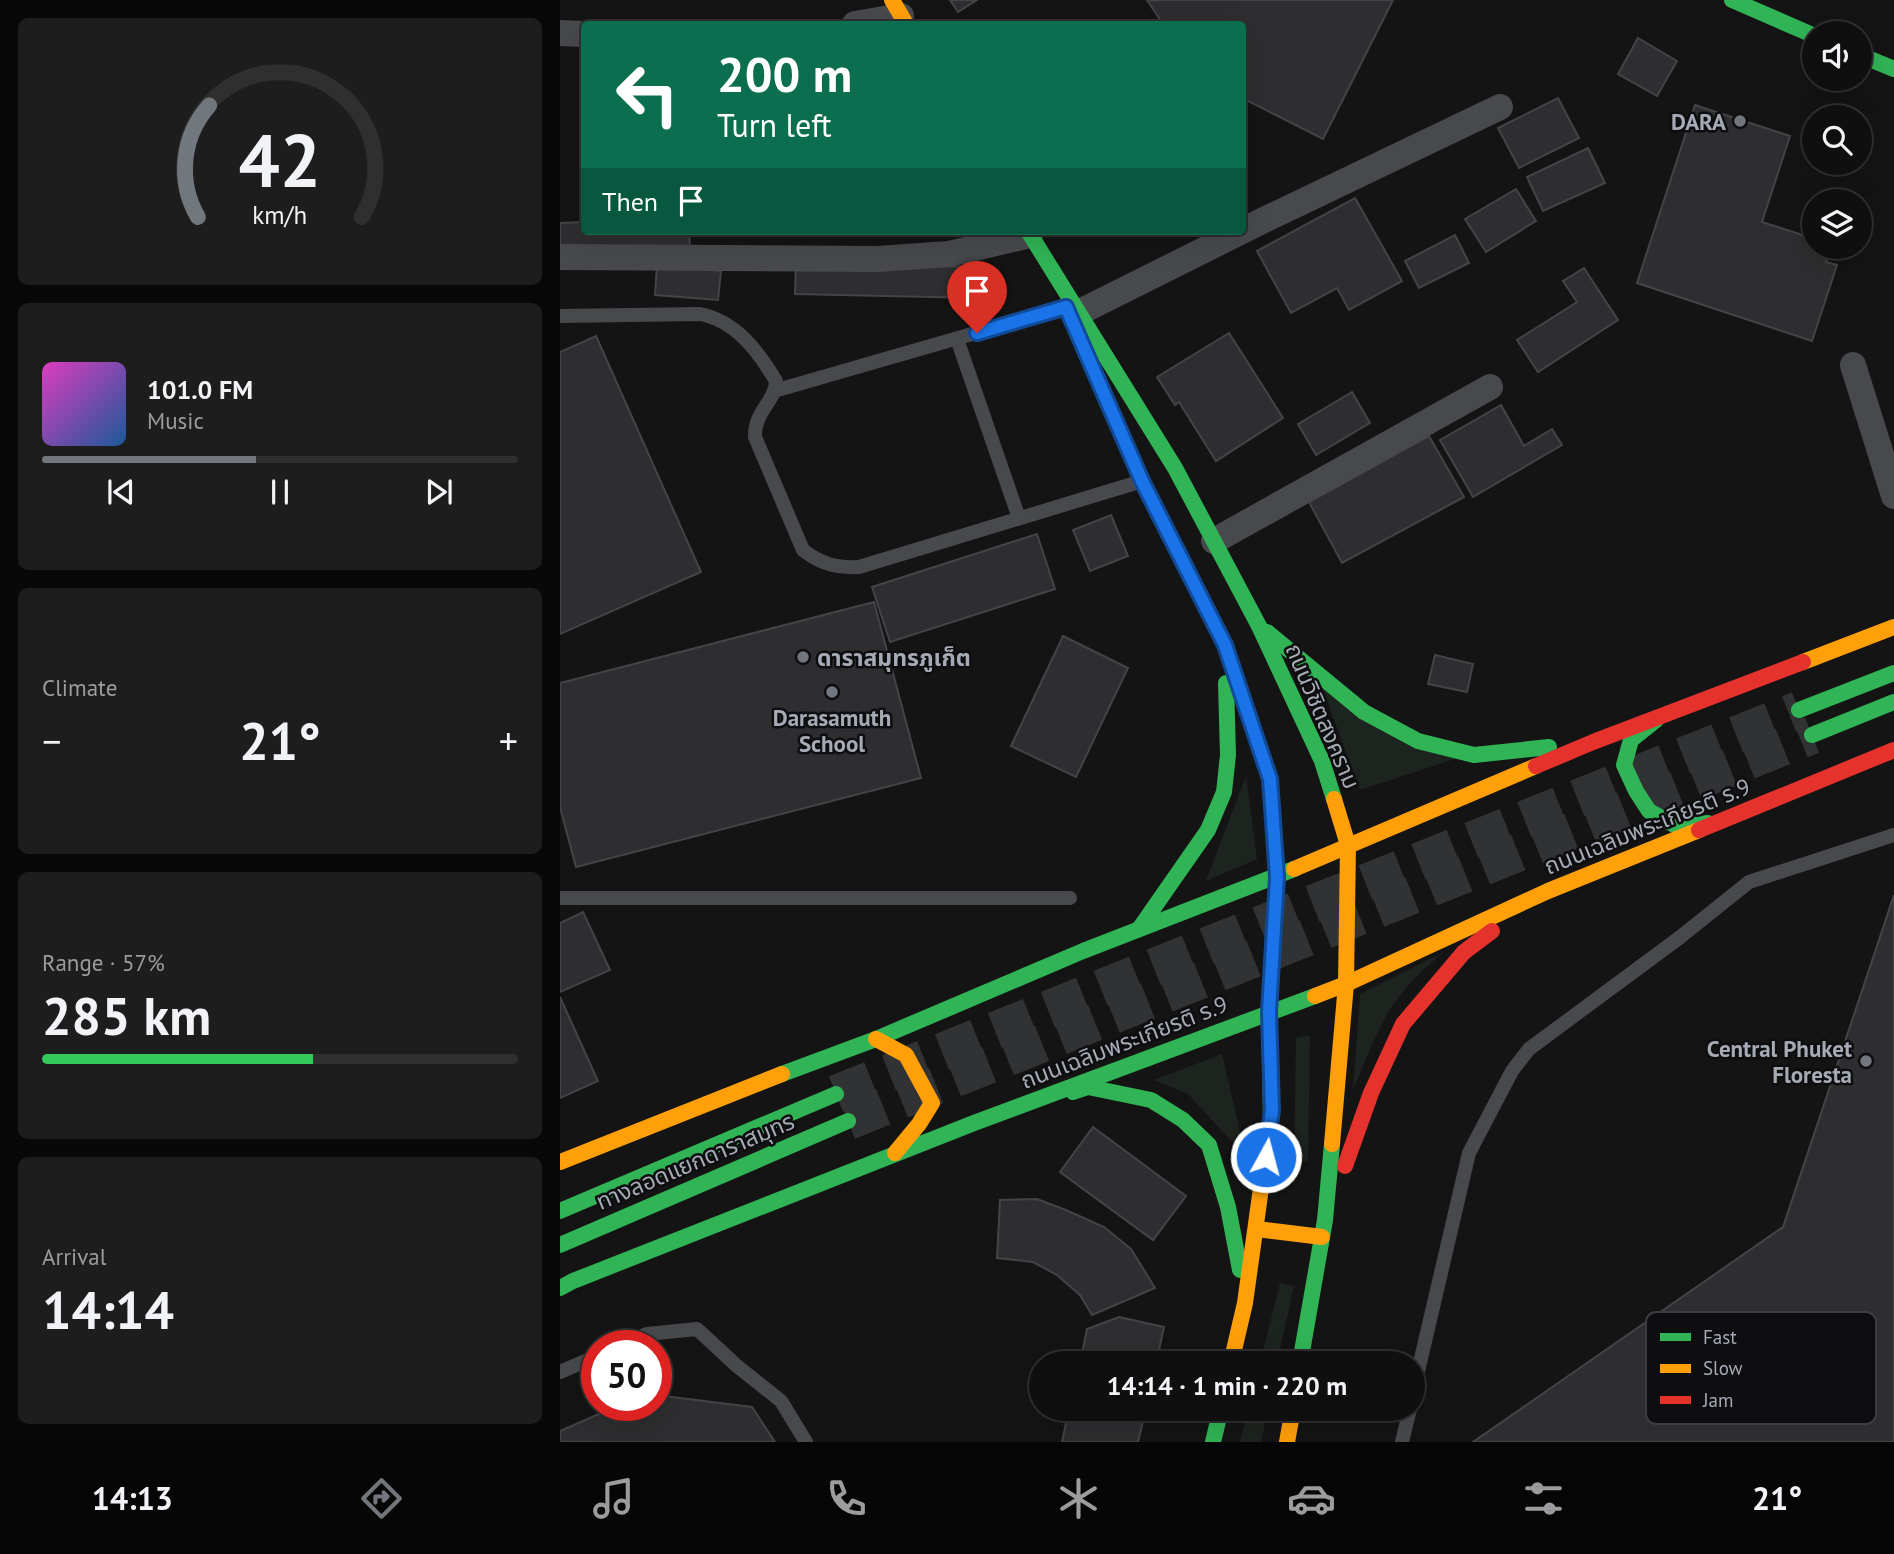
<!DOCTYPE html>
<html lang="en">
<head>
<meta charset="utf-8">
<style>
	:root { --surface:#0f0f0f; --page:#1d1d1d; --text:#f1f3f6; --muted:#9b9c9e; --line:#2f2f2f; --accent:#72767d }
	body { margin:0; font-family:"PT Sans","Noto Sans Thai",sans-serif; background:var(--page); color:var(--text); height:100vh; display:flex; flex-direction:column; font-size:26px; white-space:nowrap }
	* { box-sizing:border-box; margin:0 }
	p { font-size:23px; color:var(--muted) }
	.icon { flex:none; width:38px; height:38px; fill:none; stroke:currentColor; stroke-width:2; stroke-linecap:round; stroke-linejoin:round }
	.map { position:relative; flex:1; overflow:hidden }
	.details { display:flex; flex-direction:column; gap:18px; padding:18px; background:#080808; width:560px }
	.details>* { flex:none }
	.hud { position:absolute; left:21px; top:21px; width:665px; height:214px; border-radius:7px; box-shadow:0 7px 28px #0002,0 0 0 2px var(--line); background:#0b6e4f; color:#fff; overflow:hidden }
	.buttons { position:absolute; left:1242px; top:21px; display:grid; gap:14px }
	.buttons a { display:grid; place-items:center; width:70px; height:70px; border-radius:50%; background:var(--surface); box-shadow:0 7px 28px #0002,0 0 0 2px var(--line); font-size:35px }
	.speed { position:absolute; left:21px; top:1330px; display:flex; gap:14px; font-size:35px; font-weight:700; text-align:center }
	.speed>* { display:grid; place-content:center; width:91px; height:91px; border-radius:50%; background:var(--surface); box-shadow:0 7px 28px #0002,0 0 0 2px var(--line); line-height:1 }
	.speed .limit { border:10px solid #d22; background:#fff; color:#111 }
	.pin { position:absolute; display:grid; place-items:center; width:60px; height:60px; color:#fff; margin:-72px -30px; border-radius:50% 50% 50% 0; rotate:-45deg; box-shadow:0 0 7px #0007 }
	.pin .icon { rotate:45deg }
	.me { position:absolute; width:77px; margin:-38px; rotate:7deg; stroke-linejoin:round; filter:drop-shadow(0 0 5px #0008) }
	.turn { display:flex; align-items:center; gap:24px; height:147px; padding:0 21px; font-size:32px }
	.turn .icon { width:91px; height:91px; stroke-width:2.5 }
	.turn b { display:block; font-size:49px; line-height:60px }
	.then { display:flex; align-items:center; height:66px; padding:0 21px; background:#0003; gap:14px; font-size:26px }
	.big { font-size:52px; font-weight:800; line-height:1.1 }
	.details .widget { flex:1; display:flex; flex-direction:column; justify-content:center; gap:10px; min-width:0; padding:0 24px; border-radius:10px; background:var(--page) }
	.details .dial { align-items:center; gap:0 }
	.dial svg { height:182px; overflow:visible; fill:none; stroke:var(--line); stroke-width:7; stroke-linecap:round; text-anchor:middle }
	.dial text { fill:var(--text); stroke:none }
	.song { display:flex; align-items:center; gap:21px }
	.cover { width:84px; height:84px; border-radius:10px; background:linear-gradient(135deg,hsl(310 70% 55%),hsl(210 70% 35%)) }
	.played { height:7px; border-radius:4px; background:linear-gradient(90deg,var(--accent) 45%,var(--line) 45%) }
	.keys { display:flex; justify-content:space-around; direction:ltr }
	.heat { display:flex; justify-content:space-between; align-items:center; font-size:38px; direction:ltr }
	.charge { height:10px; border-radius:5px; background:linear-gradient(90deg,#34c759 57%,var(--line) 0) }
	.trip { position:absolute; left:469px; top:1351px; width:396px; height:70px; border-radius:35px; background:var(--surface); box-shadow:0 7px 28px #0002,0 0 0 2px var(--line); font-weight:800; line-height:70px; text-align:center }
	.dock { display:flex; height:112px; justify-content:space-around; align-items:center; background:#060606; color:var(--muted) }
	.dock .icon { width:49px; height:49px }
	.dock .on { color:var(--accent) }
	.dock b { font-size:32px; color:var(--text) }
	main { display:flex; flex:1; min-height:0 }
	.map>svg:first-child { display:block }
	.green { fill:#1d231e }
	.building { fill:#2e2e30; stroke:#434448; stroke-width:2 }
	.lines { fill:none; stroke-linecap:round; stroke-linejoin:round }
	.secondary-tunnel { stroke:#313234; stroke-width:38; stroke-dasharray:38 19; stroke-linecap:butt }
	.lane { stroke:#48494d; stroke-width:14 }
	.street { stroke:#48494d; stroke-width:26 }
	.fast { stroke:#30b455; stroke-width:16 }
	.slow { stroke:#ff9f0a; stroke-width:16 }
	.jam { stroke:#e5322d; stroke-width:16 }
	.route-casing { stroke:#114b97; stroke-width:18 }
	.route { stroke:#1a73e8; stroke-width:12 }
	.poi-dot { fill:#72767d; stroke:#0e0e10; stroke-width:2.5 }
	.labels { text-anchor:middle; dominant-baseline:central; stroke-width:5; stroke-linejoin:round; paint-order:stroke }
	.poi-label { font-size:23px; font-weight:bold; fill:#a5aab5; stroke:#0e0e10; text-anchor:end }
	.street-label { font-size:23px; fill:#a5aab5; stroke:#0e0e10 }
	.key { fill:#0e0e10; stroke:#3b3d42; stroke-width:2 }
	.key-label { font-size:19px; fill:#a5aab5 }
</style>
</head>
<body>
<main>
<section class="details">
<div class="widget dial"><svg viewBox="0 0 100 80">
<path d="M14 69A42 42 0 1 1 86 69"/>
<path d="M14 69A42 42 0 0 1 19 20" stroke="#72767d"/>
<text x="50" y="56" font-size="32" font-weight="700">42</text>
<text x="50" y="72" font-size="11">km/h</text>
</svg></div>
<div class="widget">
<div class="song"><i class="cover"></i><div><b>101.0 FM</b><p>Music</p></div></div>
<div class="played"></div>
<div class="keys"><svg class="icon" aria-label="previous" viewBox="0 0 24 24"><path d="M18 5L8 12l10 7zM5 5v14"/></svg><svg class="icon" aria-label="pause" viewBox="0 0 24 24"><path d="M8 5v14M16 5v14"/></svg><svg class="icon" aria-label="next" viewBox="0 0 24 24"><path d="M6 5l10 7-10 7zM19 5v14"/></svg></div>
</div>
<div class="widget"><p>Climate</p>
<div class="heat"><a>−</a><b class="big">21°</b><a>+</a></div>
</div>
<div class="widget"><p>Range · 57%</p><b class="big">285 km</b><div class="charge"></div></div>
<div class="widget"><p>Arrival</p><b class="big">14:14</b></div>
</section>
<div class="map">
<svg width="1334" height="1442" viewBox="0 0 1334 1442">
	<rect width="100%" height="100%" fill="#141414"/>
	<!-- green -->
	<g class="green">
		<polygon points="762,687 898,758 800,790"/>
		<polygon points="686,776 697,859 646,881"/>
		<path d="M882,953C865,969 846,985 833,1005C816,1030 806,1061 793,1089L800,994Z"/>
		<polygon points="750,1035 748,1162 734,1162 736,1038"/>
		<polygon points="662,1054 686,1157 628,1094 594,1080"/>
		<polygon points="720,1283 734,1286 717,1363 700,1363"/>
		<polygon points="688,1409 708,1409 701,1442 680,1442"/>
	</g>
	<!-- building -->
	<g class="building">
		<polygon points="390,0 417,0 398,12"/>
		<polygon points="587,0 833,0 763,139 682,98 682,24 603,24"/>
		<polygon points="1078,38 1117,61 1097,96 1058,74"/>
		<polygon points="998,98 1019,138 959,168 938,128"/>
		<polygon points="1135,105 1230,136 1202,222 1255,239 1255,247 1272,247 1266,262 1277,265 1252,341 1077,283"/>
		<polygon points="1028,148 1045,183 983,211 967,177"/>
		<polygon points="956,189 976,221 926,252 905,219"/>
		<polygon points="795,198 842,281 789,310 777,288 731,313 697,251"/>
		<polygon points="24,222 24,231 129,231 130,246 0,248 0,223"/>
		<polygon points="895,235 909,263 859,288 845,261"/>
		<polygon points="236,263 417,267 417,298 235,294"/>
		<polygon points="97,265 161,271 158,300 95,295"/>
		<polygon points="1024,268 1058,320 978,372 957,340 1017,302 1003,281"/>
		<polygon points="669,333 723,418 656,461 619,402 615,405 597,377"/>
		<polygon points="36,336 141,572 0,634 0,352"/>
		<polygon points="792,392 810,423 756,455 738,424"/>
		<polygon points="941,405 964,446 992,429 1002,445 913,497 880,440"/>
		<polygon points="869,436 904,497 782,563 749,502"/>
		<polygon points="551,515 568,556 530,571 513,530"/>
		<polygon points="477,534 495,589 330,642 312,587"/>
		<polygon points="314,602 361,778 16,867 0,807 0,683"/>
		<polygon points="503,636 568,668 516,777 451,746"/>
		<polygon points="875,655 913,664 907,692 868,684"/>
		<polygon points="1334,895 1334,1442 913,1442 1223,1227"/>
		<polygon points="23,912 50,970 0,992 0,923"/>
		<polygon points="0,997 38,1081 0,1098"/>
		<polygon points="533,1127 626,1196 593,1240 500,1172"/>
		<polygon points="477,1199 506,1210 544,1227 571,1249 595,1288 532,1315 520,1295 497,1275 473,1262 437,1258 440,1200"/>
		<polygon points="559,1317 604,1327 596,1363 520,1363 527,1329"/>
		<polygon points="96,1395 192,1407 215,1442 0,1442 0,1431 59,1405 96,1405"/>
		<polygon points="509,1409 586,1409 578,1442 502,1442"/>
	</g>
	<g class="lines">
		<!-- secondary-tunnel -->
		<g class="secondary-tunnel">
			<polyline points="276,1094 1239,710"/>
			<polyline points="288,1121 1252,735"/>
		</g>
		<!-- lane -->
		<g class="lane">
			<path d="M0,316L140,314C176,321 198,351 216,381C216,401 194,411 195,437L243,550C261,564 276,568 299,567L579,482"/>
			<polyline points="397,339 459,518"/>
			<polyline points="214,391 506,307"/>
			<polyline points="0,898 510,898"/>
			<polyline points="59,1346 87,1334 137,1329 177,1366 221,1401 246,1442"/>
			<polyline points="0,1372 37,1356"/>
			<polyline points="852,1397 909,1153 952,1071 969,1049 1119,938 1189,882 1334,835"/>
			<polyline points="842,1442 850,1409"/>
		</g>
		<!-- street -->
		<g class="street">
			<polyline points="295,24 341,16"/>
			<polyline points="0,33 24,34"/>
			<polyline points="0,257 318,259 389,254 470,235"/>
			<polyline points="518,313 708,218 940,107"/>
			<polyline points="1293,365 1334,496"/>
			<polyline points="654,541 930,387"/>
		</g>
		<!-- fast -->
		<g class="fast">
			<polyline points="1172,0 1255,36"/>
			<polyline points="1300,55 1334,69"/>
			<polyline points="468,231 615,468 699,626 762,761 774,799"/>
			<polyline points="540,384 582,481 665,645 710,779 717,877 709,1012 711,1116"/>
			<polyline points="707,632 804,712 858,741 914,755 989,747"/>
			<polyline points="1239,710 1334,673"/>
			<polyline points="1096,720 1071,740 1064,765 1076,791 1089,811 1118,827 1148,823"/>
			<polyline points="1252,735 1334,702"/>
			<polyline points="579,929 648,830 664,792 668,755 666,683"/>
			<polyline points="222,1074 316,1039 523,951 734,869"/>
			<polyline points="513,1092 528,1087 591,1100 623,1120 649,1145 668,1207 680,1270"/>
			<polyline points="0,1211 276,1094"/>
			<polyline points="0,1245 288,1121"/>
			<polyline points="0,1288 13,1281 414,1123 755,996"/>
			<polyline points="740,1363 765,1220 772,1144"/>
			<polyline points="653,1442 661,1409"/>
		</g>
		<!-- slow -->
		<g class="slow">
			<polyline points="332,0 346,24"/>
			<polyline points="1243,662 1334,627"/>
			<polyline points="734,869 976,766"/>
			<polyline points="755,996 786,984 988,891 1139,830"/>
			<polyline points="316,1039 346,1055 372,1103 359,1124 335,1153"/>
			<polyline points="772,1144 786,984 788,845 774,799"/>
			<polyline points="0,1162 222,1074"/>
			<polyline points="697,1229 762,1237"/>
			<polyline points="671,1363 685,1303 711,1116"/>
			<polyline points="727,1442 733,1409"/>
		</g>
		<!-- jam -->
		<g class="jam">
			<polyline points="976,766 1033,742 1243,662"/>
			<polyline points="1139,830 1334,750"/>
			<polyline points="785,1166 811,1093 843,1024 904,952 932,931"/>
		</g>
	</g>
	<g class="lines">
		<!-- route casing -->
		<g class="route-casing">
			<polyline id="route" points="417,333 506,307 582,481 665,645 710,779 717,877 709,1012 712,1110 706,1157"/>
		</g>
		<!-- route -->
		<use href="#route" class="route"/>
	</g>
	<!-- markers -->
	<g class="poi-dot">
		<circle cx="1180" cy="121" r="7"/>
		<circle cx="243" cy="657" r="7"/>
		<circle cx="272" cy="692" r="7"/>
		<circle cx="1306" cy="1061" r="7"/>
	</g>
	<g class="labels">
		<!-- poi labels -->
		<g class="poi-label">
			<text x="1166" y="121">DARA</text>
			<text x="257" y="657" text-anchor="start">ดาราสมุทรภูเก็ต</text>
			<text x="272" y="717" text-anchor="middle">Darasamuth<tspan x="272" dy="26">School</tspan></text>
			<text x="1292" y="1048">Central Phuket<tspan x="1292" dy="26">Floresta</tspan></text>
		</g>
		<!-- street labels -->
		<g class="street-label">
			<text transform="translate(763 716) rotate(67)">ถนนวิชิตสงคราม</text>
			<text transform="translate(1087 826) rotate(-22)">ถนนเฉลิมพระเกียรติ ร.9</text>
			<text transform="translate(564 1042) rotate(-21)">ถนนเฉลิมพระเกียรติ ร.9</text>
			<text transform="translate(135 1161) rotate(-23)">ทางลอดแยกดาราสมุทร</text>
		</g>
	</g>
	<!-- legend -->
	<rect x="1086" y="1312" width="230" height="112" rx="10" class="key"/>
	<rect x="1100" y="1333" width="31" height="8" fill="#30b455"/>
	<rect x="1100" y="1364" width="31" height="9" fill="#ff9f0a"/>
	<rect x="1100" y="1396" width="31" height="8" fill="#e5322d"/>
	<g class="key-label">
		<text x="1143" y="1344">Fast</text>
		<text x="1143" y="1375">Slow</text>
		<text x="1143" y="1407">Jam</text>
	</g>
</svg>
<div class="buttons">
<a><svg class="icon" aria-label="sound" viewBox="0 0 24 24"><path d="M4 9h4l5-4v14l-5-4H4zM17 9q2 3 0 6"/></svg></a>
<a><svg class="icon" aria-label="search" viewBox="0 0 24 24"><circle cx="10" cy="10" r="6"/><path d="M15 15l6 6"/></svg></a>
<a><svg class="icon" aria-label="layers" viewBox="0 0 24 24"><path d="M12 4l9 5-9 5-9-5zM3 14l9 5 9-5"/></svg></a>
</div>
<div class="speed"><div class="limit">50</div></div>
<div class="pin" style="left:417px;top:333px;background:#d93025"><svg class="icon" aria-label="arrive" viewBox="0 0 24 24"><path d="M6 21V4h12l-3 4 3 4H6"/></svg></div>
<svg class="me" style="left:706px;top:1157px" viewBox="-20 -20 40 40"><circle r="17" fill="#1a73e8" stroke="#fff" stroke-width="3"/><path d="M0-11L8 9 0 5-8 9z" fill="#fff"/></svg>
<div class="trip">14:14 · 1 min · 220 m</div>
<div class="hud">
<div class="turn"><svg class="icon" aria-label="left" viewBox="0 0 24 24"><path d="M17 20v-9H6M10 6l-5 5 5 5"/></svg><div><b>200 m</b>Turn left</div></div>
<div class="then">Then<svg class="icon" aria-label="arrive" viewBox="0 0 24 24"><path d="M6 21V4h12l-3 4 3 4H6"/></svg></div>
</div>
</div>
</main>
<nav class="dock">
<b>14:13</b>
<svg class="icon on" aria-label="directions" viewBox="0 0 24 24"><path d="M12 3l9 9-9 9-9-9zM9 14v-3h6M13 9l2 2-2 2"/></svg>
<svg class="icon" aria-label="music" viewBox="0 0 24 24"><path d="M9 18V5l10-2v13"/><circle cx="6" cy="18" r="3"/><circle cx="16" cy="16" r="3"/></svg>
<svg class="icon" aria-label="phone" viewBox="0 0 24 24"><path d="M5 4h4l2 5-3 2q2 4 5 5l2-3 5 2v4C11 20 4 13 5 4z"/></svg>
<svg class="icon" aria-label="climate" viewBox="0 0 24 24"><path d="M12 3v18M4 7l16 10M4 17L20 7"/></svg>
<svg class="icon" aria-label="car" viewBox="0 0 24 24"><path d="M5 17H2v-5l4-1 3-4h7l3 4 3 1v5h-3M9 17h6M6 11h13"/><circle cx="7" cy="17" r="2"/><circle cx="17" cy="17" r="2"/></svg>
<svg class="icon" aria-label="filters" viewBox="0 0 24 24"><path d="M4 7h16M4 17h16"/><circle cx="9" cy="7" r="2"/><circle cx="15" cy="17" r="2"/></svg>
<b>21°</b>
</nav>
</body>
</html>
